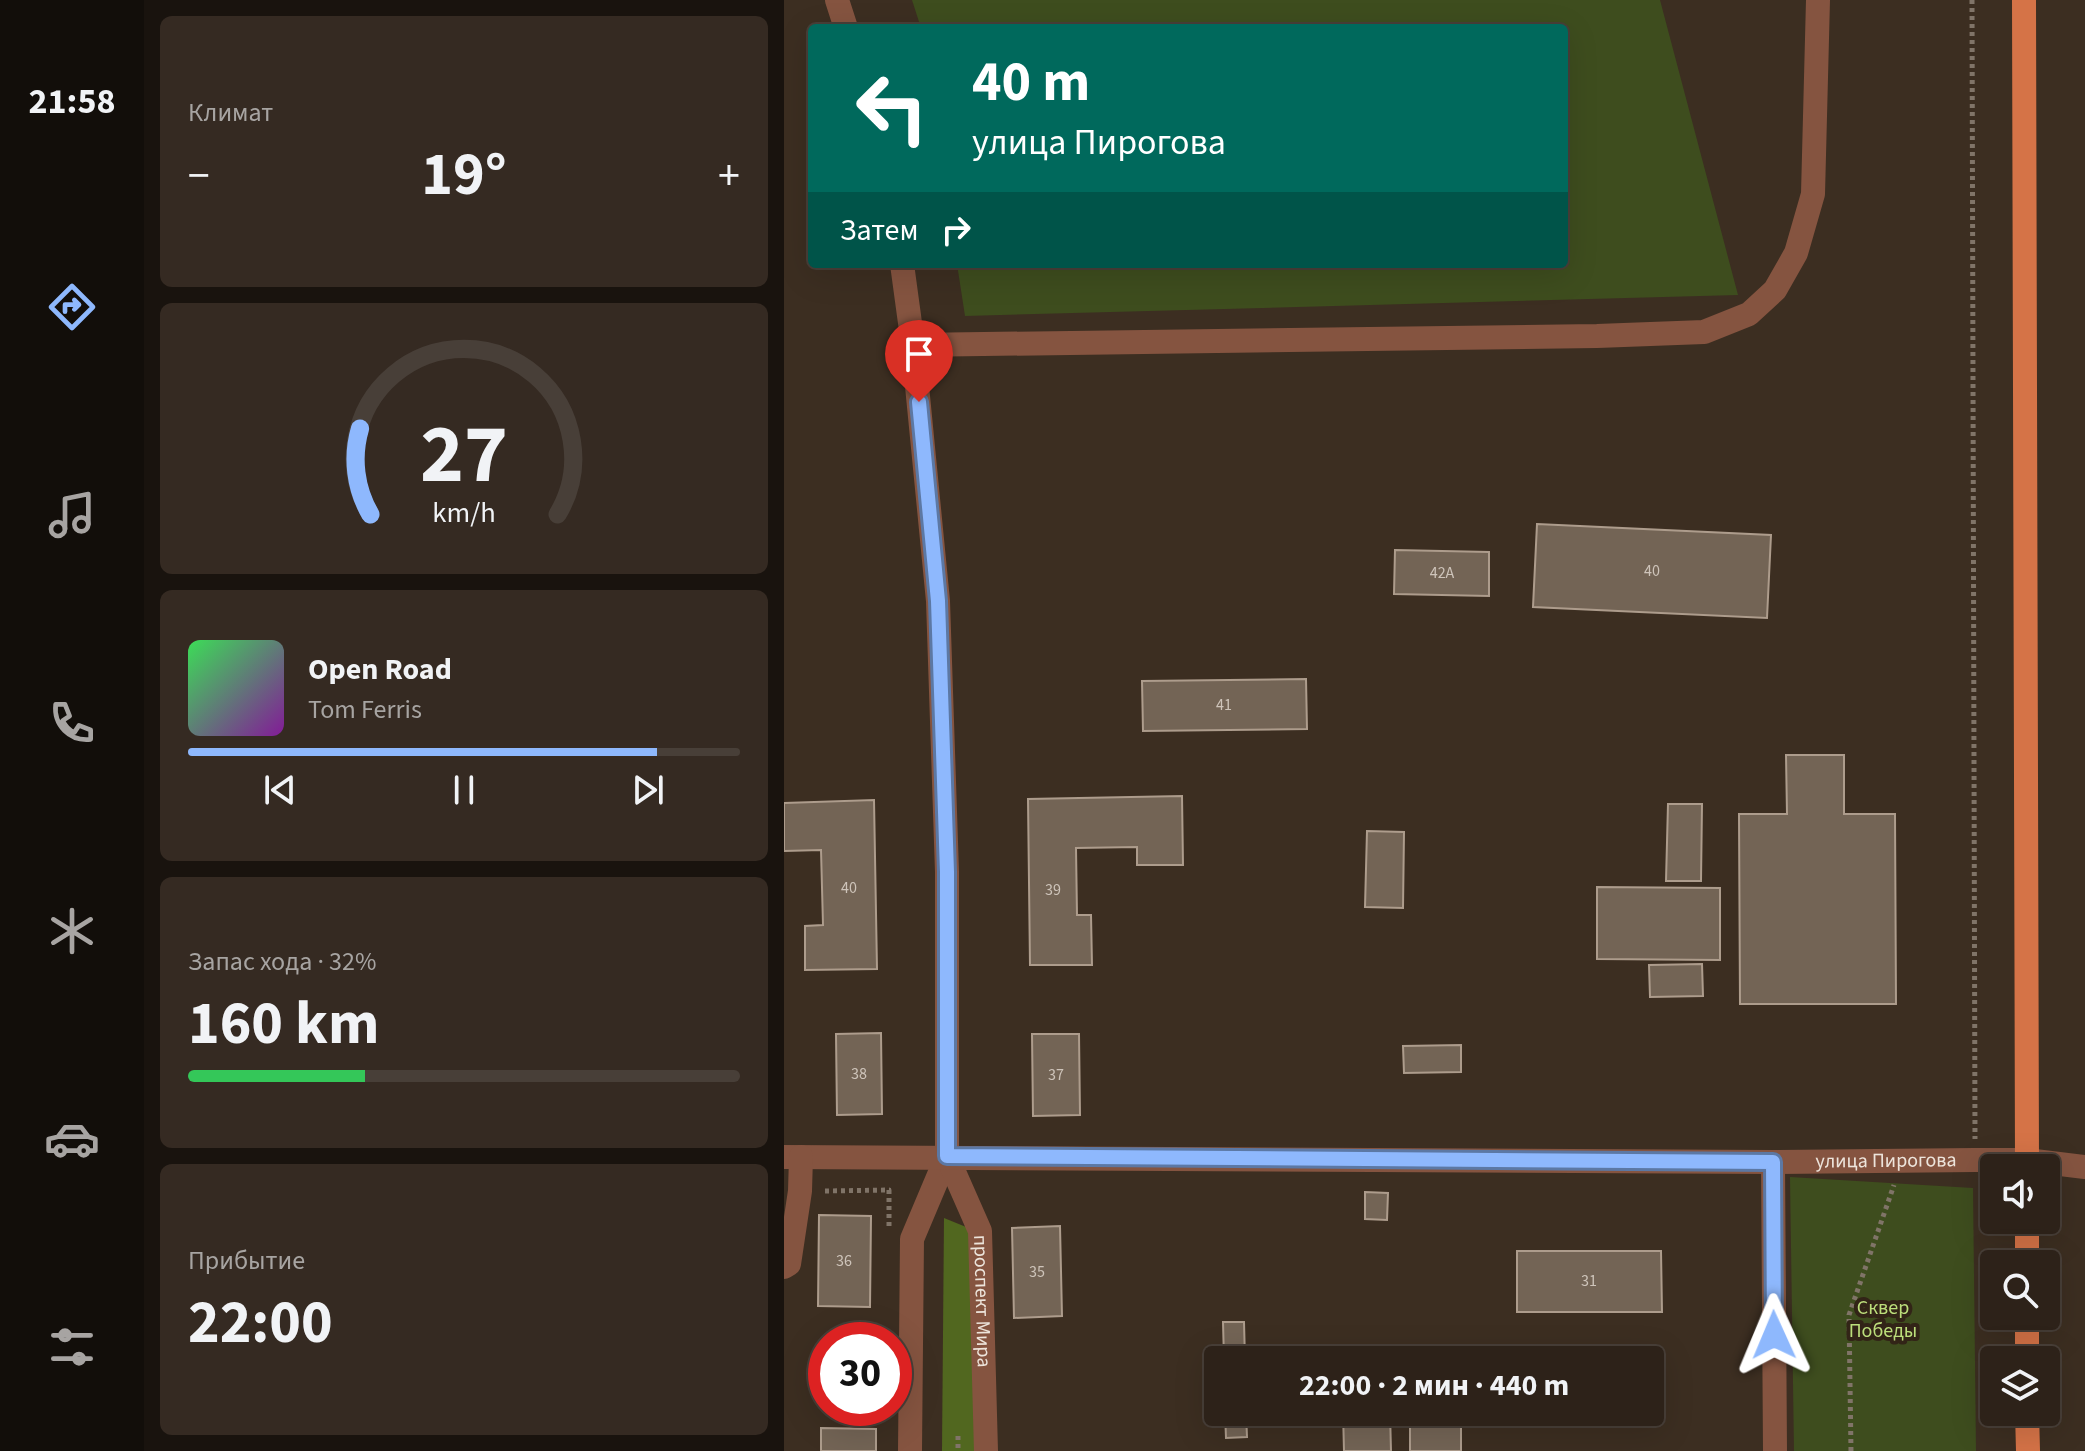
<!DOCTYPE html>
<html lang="ru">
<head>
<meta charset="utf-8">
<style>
	:root { --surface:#2d2219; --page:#352a22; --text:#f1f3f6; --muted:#a7a4a2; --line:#483f38; --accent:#8eb8fd }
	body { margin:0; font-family:"Source Sans 3",sans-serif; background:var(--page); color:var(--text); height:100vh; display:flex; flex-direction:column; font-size:30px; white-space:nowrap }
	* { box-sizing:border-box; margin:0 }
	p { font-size:26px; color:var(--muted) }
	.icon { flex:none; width:44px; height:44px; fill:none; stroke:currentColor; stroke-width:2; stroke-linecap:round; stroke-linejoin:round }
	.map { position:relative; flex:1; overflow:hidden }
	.drawer { display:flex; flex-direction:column; gap:16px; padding:16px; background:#19130e; width:640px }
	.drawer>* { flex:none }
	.top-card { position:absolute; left:24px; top:24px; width:760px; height:244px; border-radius:8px; box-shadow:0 8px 32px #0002,0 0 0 2px var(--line); background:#00695c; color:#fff; overflow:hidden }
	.buttons { position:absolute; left:1196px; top:1154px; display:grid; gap:16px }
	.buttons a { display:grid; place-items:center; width:80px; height:80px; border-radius:8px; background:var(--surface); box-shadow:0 8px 32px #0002,0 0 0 2px var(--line); font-size:40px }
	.speed { position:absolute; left:24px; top:1322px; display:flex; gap:16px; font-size:40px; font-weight:700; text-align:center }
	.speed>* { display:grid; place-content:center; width:104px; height:104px; border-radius:50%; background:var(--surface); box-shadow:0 8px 32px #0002,0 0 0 2px var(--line); line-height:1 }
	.speed .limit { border:12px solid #d22; background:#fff; color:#111 }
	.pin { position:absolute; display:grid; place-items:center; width:68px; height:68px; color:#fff; margin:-82px -34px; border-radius:50% 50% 50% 0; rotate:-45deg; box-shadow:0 0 8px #0007 }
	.pin .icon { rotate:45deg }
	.me { position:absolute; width:88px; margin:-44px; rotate:359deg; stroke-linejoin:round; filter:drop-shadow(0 0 6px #0008) }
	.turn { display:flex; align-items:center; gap:28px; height:168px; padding:0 32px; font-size:36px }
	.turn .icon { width:104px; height:104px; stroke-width:2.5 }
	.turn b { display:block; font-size:56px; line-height:68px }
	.then { display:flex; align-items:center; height:76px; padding:0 32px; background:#0003; gap:16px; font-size:30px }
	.big { font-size:60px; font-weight:700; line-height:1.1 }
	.drawer .card { flex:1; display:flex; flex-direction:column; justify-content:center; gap:12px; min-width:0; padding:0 28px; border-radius:12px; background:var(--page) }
	.drawer .dial { align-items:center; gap:0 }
	.dial svg { height:208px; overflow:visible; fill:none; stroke:var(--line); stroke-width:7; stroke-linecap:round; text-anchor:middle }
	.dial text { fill:var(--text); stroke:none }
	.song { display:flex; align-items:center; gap:24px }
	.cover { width:96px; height:96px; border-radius:12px; background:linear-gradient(135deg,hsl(130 70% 55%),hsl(290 70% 35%)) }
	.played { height:8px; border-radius:4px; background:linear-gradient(90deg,var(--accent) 85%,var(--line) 85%) }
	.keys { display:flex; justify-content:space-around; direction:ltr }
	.heat { display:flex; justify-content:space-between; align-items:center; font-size:44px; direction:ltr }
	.charge { height:12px; border-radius:6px; background:linear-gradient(90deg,#34c759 32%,var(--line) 0) }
	.trip { position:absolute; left:420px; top:1346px; width:460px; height:80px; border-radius:8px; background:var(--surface); box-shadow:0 8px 32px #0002,0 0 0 2px var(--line); font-weight:700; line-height:80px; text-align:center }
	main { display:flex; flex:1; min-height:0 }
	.tabs { display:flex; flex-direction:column; width:144px; justify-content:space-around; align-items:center; background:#120e0a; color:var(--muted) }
	.tabs .icon { width:56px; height:56px }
	.tabs .active { color:var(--accent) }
	.tabs b { font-size:36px; color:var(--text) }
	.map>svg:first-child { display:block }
	.green { fill:#3e4d1e }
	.forest { fill:#51671f }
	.building { fill:#736455; stroke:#ad9c8c; stroke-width:2 }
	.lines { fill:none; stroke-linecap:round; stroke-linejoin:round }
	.path { stroke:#807468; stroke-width:5; stroke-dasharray:4 4; stroke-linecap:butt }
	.minor { stroke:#855440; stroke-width:24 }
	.major { stroke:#d57347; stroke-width:24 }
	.route-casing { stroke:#5c78a4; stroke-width:20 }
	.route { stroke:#8eb8fd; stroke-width:14 }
	.labels { text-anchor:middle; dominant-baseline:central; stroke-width:8; stroke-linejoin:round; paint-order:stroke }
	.number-label { font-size:16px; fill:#cec4ba }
	.street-label { font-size:20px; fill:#ede4db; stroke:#322417 }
	.park-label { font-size:20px; fill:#bcde7b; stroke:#322417 }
</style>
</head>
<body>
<main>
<nav class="tabs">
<b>21:58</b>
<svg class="icon active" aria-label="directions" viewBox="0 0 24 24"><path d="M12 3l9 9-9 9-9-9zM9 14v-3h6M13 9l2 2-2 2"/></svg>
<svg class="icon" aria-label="music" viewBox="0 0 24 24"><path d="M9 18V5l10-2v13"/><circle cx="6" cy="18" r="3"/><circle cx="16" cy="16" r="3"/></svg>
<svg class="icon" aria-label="phone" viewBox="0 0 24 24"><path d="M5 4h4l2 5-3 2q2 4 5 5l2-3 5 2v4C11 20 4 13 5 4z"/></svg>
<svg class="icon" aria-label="climate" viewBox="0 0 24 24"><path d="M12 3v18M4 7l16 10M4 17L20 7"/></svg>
<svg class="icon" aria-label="car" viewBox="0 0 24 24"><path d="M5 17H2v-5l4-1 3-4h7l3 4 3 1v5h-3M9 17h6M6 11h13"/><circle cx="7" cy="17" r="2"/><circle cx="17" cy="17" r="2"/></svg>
<svg class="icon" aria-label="filters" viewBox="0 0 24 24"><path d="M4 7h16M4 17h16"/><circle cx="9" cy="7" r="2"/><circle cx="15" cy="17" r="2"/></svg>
</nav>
<section class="drawer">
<div class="card"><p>Климат</p>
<div class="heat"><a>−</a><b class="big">19°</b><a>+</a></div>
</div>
<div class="card dial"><svg viewBox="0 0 100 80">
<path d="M14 69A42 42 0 1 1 86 69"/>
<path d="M14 69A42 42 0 0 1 10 36" stroke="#8eb8fd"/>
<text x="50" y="56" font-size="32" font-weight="700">27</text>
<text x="50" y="72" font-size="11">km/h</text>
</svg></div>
<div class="card">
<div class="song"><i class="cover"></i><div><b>Open Road</b><p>Tom Ferris</p></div></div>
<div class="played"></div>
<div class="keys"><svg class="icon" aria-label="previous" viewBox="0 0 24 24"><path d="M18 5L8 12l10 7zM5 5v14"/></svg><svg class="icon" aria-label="pause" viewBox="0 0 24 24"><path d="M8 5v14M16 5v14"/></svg><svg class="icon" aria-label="next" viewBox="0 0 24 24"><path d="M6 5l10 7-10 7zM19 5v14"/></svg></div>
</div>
<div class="card"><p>Запас хода · 32%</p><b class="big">160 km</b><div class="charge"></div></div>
<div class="card"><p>Прибытие</p><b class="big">22:00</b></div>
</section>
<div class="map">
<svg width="1301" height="1451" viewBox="0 0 1301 1451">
	<rect width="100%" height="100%" fill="#3c2e21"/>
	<!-- green -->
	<g class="green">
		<polygon points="128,0 876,0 954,295 181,316 173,264 780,264 780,28 137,28"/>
		<polygon points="1006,1177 1189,1188 1192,1451 1010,1451"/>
	</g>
	<!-- forest -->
	<polygon class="forest" points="160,1218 187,1229 191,1451 158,1451"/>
	<!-- building -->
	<g class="building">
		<polygon points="753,524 987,535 983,618 749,607"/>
		<polygon points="611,550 705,552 705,596 610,594"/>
		<polygon points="522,679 523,729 359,731 358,681"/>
		<polygon points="1002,755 1060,755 1060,814 1111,814 1112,1004 956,1004 955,814 1003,814"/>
		<polygon points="398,796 399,865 353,865 353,847 292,848 293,915 307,915 308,965 246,965 244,799"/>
		<polygon points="90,800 93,969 21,970 21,926 39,925 37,850 0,851 0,803"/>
		<polygon points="884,804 918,804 917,881 882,881"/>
		<polygon points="583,831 620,832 619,908 581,907"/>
		<polygon points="813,887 936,888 936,960 813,959"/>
		<polygon points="918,964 919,996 866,997 865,965"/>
		<polygon points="97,1033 98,1114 53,1115 52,1034"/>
		<polygon points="248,1034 295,1034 296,1115 249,1116"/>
		<polygon points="677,1045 677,1072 620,1073 619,1046"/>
		<polygon points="581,1192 604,1193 603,1220 581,1219"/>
		<polygon points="35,1215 87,1216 86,1307 34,1306"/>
		<polygon points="276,1226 278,1316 230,1318 228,1228"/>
		<polygon points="733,1251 877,1251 878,1312 733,1312"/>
		<polygon points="439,1322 460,1322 461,1360 440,1360"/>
		<polygon points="441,1412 462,1412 463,1437 442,1438"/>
		<polygon points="559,1412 606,1412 607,1451 560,1451"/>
		<rect x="626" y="1412" width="51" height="39"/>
		<polygon points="37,1428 92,1429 92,1451 37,1451"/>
	</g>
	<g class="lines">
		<!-- path -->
		<g class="path">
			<polyline points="1188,0 1191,1139"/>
			<polyline points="41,1191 105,1190 105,1227"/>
			<polyline points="174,1436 174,1451"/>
			<polyline points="1067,1451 1065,1315 1110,1185"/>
		</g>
		<!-- minor -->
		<g class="minor">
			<polyline points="53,0 62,28"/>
			<polyline points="118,264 129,345 154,601 163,872 163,1156 128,1239 126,1451"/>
			<polyline points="129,345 813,336 920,332 965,314 991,290 1012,253 1029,194 1034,0"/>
			<path id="s1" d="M163,1156L196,1231L202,1451"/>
			<path id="s2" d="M0,1157L989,1162L1191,1160H1243L1301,1167"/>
			<polyline points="989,1162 991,1451"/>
			<polyline points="0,1267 5,1264 16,1191 17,1157"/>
		</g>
		<!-- major -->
		<g class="major">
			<polyline points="1240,0 1243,1168"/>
			<polyline points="1243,1220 1243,1264"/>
			<polyline points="1243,1316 1243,1360"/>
			<polyline points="1243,1412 1244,1451"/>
		</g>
	</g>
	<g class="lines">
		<!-- route casing -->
		<g class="route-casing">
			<polyline id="route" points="135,402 154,601 163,872 163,1156 989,1162 990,1335"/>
		</g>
		<!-- route -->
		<use href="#route" class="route"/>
	</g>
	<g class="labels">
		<!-- number labels -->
		<g class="number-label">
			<text x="868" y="571">40</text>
			<text x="658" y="573">42А</text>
			<text x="440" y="705">41</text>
			<text x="65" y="888">40</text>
			<text x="269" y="890">39</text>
			<text x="75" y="1074">38</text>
			<text x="272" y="1075">37</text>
			<text x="60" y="1261">36</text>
			<text x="253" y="1272">35</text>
			<text x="805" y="1281">31</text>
		</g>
		<!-- street labels -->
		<g class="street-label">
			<text stroke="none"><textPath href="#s2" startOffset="1102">улица Пирогова</textPath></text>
			<text stroke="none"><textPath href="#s1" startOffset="152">проспект Мира</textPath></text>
		</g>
		<!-- park labels -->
		<g class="park-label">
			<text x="1099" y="1308">Сквер<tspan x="1099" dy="23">Победы</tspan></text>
		</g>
	</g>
</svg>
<div class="buttons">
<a><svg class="icon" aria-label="sound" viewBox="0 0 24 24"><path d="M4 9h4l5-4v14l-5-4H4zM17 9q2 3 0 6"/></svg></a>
<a><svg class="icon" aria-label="search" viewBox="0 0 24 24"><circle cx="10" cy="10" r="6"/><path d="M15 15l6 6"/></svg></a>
<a><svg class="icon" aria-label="layers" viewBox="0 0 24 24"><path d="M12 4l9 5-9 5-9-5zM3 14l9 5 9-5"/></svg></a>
</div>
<div class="speed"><div class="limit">30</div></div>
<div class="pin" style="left:135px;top:402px;background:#d93025"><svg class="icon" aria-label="arrive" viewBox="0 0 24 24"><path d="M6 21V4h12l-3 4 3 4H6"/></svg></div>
<svg class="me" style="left:990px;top:1335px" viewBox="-20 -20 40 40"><path d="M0-17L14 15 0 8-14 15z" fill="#8eb8fd" stroke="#fff" stroke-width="4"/></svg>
<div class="trip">22:00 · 2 мин · 440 m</div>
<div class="top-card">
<div class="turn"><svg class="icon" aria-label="left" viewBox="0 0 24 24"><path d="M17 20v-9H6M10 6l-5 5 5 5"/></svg><div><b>40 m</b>улица Пирогова</div></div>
<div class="then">Затем<svg class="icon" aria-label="right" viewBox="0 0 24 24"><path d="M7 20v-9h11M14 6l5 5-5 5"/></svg></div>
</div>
</div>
</main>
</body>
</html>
